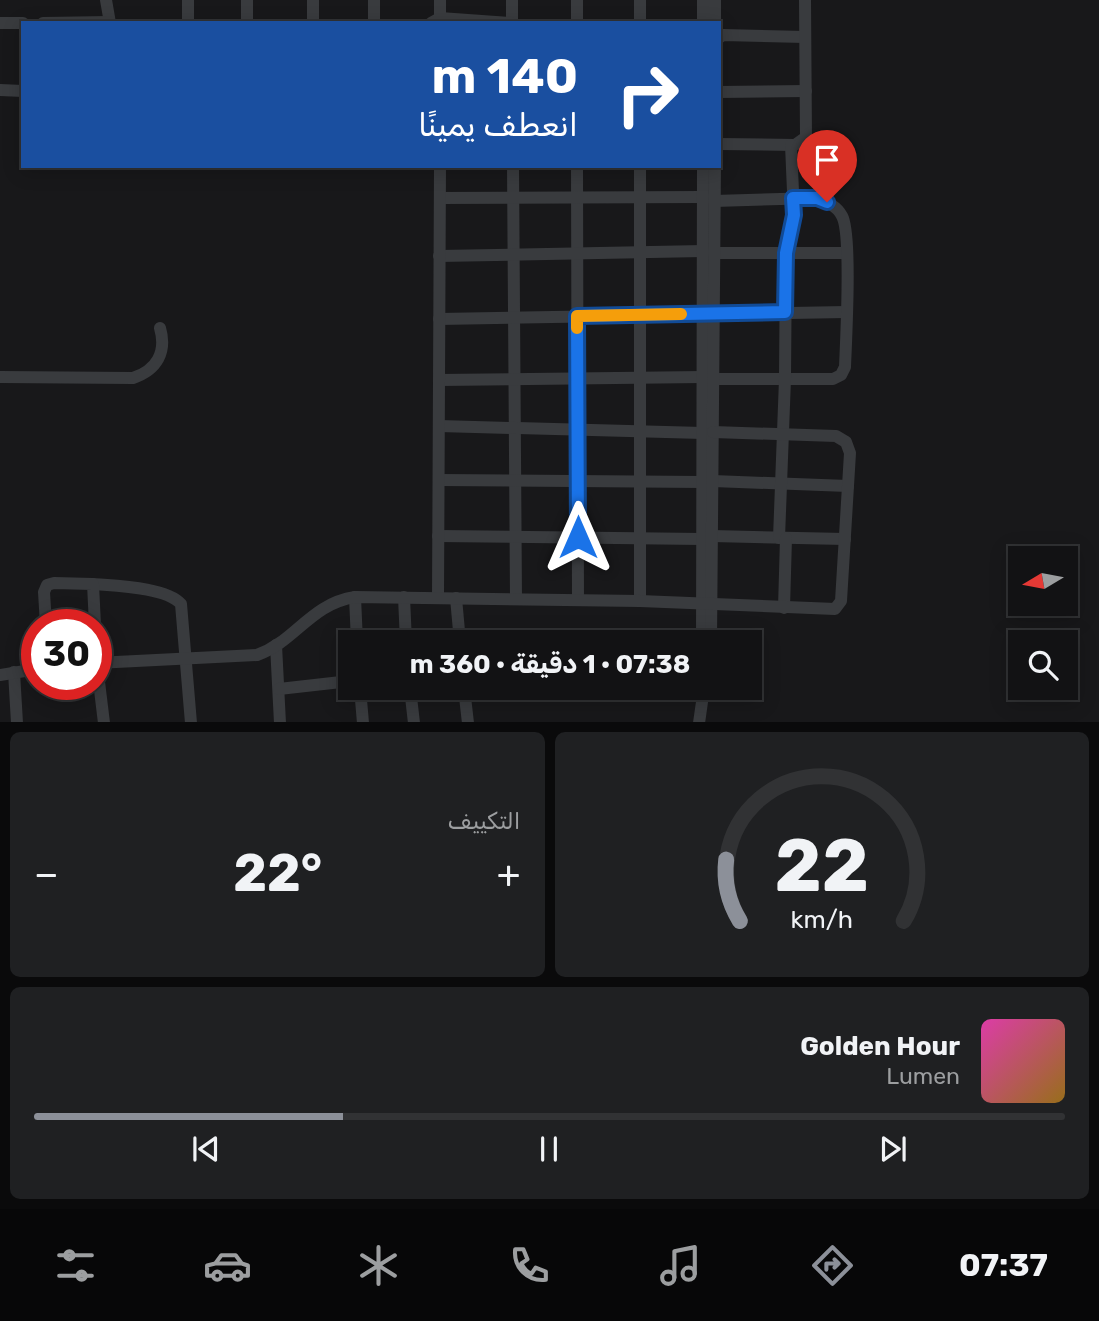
<!DOCTYPE html>
<html lang="ar">
<head>
<meta charset="utf-8">
<style>
	:root { --surface:#121214; --page:#1f2022; --text:#f1f3f6; --muted:#9c9ea0; --line:#313234; --accent:#8c9099 }
	body { margin:0; font-family:Rubik,"Noto Naskh Arabic",sans-serif; background:var(--page); color:var(--text); direction:rtl; height:100vh; display:flex; flex-direction:column; font-size:26px; white-space:nowrap }
	* { box-sizing:border-box; margin:0 }
	p { font-size:23px; color:var(--muted) }
	.icon { flex:none; width:38px; height:38px; fill:none; stroke:currentColor; stroke-width:2; stroke-linecap:round; stroke-linejoin:round }
	.map { position:relative; height:722px; overflow:hidden; direction:ltr }
	.details { display:flex; flex-direction:column; gap:10px; padding:10px; background:#0a0a0b; flex:1 }
	.details>* { flex:none }
	.banner { position:absolute; left:21px; top:21px; width:700px; height:147px; border-radius:0px; box-shadow:0 4px 18px #0003,0 0 0 2px var(--line); direction:rtl; background:#1a4fa0; color:#fff; overflow:hidden }
	.needle { width:46px; rotate:260deg }
	.controls { position:absolute; left:1008px; top:546px; display:grid; gap:14px }
	.controls a { display:grid; place-items:center; width:70px; height:70px; border-radius:0px; background:var(--surface); box-shadow:0 4px 18px #0003,0 0 0 2px var(--line); font-size:35px }
	.speed { position:absolute; left:21px; top:609px; display:flex; gap:14px; font-size:35px; font-weight:700; text-align:center }
	.speed>* { display:grid; place-content:center; width:91px; height:91px; border-radius:50%; background:var(--surface); box-shadow:0 4px 18px #0003,0 0 0 2px var(--line); line-height:1 }
	.speed .limit { border:10px solid #d22; background:#fff; color:#111 }
	.pin { position:absolute; display:grid; place-items:center; width:60px; height:60px; color:#fff; margin:-72px -30px; border-radius:50% 50% 50% 0; rotate:-45deg; box-shadow:0 0 7px #0007 }
	.pin .icon { rotate:45deg }
	.me { position:absolute; width:77px; margin:-38px; rotate:0deg; stroke-linejoin:round; filter:drop-shadow(0 0 5px #0008) }
	.turn { display:flex; align-items:center; gap:24px; height:147px; padding:0 28px; font-size:32px }
	.turn .icon { width:91px; height:91px; stroke-width:2.5 }
	.turn b { display:block; font-size:49px; line-height:60px }
	.big { font-size:52px; font-weight:700; line-height:1.1 }
	.details .widget { flex:1; display:flex; flex-direction:column; justify-content:center; gap:10px; min-width:0; padding:0 24px; border-radius:10px; background:var(--page) }
	.details .dial { align-items:center; gap:0 }
	.dial svg { height:182px; overflow:visible; fill:none; stroke:var(--line); stroke-width:7; stroke-linecap:round; text-anchor:middle }
	.dial text { fill:var(--text); stroke:none }
	.song { display:flex; align-items:center; gap:21px }
	.cover { width:84px; height:84px; border-radius:10px; background:linear-gradient(135deg,hsl(320 70% 55%),hsl(40 70% 35%)) }
	.played { height:7px; border-radius:4px; background:linear-gradient(90deg,var(--accent) 30%,var(--line) 30%) }
	.keys { display:flex; justify-content:space-around; direction:ltr }
	.heat { display:flex; justify-content:space-between; align-items:center; font-size:38px; direction:ltr }
	.details .tiles { flex:1; display:grid; gap:10px; grid-template-columns:1fr 1fr }
	.widget:last-child { grid-column:span 2 }
	.trip { position:absolute; left:338px; top:630px; width:424px; height:70px; border-radius:0px; background:var(--surface); box-shadow:0 4px 18px #0003,0 0 0 2px var(--line); font-weight:700; line-height:70px; text-align:center; direction:rtl }
	.menu { display:flex; height:112px; justify-content:space-around; align-items:center; background:#070708; color:var(--muted) }
	.menu .icon { width:49px; height:49px }
	.menu .selected { color:var(--accent) }
	.menu b { font-size:32px; color:var(--text) }
	.map>svg:first-child { display:block }
	.lines { fill:none; stroke-linecap:round; stroke-linejoin:round }
	.minor { stroke:#393b3e; stroke-width:12 }
	.route-casing { stroke:#114b97; stroke-width:18 }
	.route { stroke:#1a73e8; stroke-width:12 }
	.slow { stroke:#f59e0b; stroke-width:12 }
</style>
</head>
<body>
<div class="map">
<svg width="1099" height="723" viewBox="0 0 1099 723">
	<rect width="100%" height="100%" fill="#18181a"/>
	<g class="lines">
		<!-- minor -->
		<g class="minor">
			<polyline points="106,0 110,23"/>
			<polyline points="188,0 188,23"/>
			<polyline points="512,0 512,23"/>
			<polyline points="640,0 640,23"/>
			<polyline points="715,0 715,23"/>
			<polyline points="0,23 23,23"/>
			<polyline points="43,23 110,22"/>
			<polyline points="247,23 247,0"/>
			<polyline points="313,23 313,0"/>
			<polyline points="374,23 374,0"/>
			<polyline points="431,23 440,18 511,23"/>
			<polyline points="440,23 440,0"/>
			<polyline points="577,23 577,0"/>
			<polyline points="703,23 703,0"/>
			<polyline points="719,38 723,35 805,37"/>
			<polyline points="0,90 23,91"/>
			<polyline points="719,92 806,91"/>
			<polyline points="719,144 795,145 806,137 805,0"/>
			<polyline points="513,166 516,599"/>
			<polyline points="577,166 578,600"/>
			<polyline points="440,198 703,197"/>
			<polyline points="714,253 847,253"/>
			<polyline points="439,256 703,251"/>
			<polyline points="439,319 846,312"/>
			<path d="M0,377L133,378C157,370 167,352 160,328"/>
			<path d="M714,379H833L841,375L845,367C846,340 852,234 842,216C837,206 827,202 817,198L714,201"/>
			<polyline points="439,380 703,377"/>
			<polyline points="439,426 703,433"/>
			<polyline points="439,480 703,482"/>
			<polyline points="713,481 848,486"/>
			<polyline points="438,536 702,539"/>
			<polyline points="712,536 845,539"/>
			<polyline points="779,538 785,379 786,253 794,215 791,145"/>
			<path d="M93,584C115,586 166,587 181,604L191,723"/>
			<polyline points="355,597 357,642"/>
			<polyline points="404,597 406,642"/>
			<polyline points="438,597 440,166"/>
			<polyline points="456,598 460,642"/>
			<polyline points="640,601 640,166"/>
			<polyline points="784,608 786,538"/>
			<polyline points="46,625 44,592 47,585 54,583 93,584 95,625"/>
			<polyline points="702,642 703,166"/>
			<polyline points="711,642 715,166"/>
			<polyline points="276,645 280,723"/>
			<polyline points="96,657 104,723"/>
			<path d="M96,663L257,655C296,641 310,604 355,597L640,601L835,609L841,601L850,453L846,442L836,436L713,432"/>
			<polyline points="14,672 17,723"/>
			<polyline points="0,675 37,669"/>
			<polyline points="360,688 363,723"/>
			<polyline points="410,688 414,723"/>
			<polyline points="464,688 468,723"/>
			<polyline points="279,689 350,681"/>
			<polyline points="699,723 704,688"/>
		</g>
	</g>
	<g class="lines">
		<!-- route casing -->
		<g class="route-casing">
			<polyline id="route" points="578,537 577,316 785,312 786,253 794,215 793,198 817,198 827,202"/>
		</g>
		<!-- route -->
		<use href="#route" class="route"/>
		<!-- slow -->
		<polyline class="slow" points="577,328 577,316 681,314"/>
	</g>
</svg>
<div class="controls">
<a><svg class="needle" viewBox="-14 -14 28 28"><path d="M0-13l5 13h-10z" fill="#e53935"/><path d="M0 13l5-13h-10z" fill="#9c9ea0"/></svg></a>
<a><svg class="icon" aria-label="search" viewBox="0 0 24 24"><circle cx="10" cy="10" r="6"/><path d="M15 15l6 6"/></svg></a>
</div>
<div class="speed"><div class="limit">30</div></div>
<div class="pin" style="left:827px;top:202px;background:#d93025"><svg class="icon" aria-label="arrive" viewBox="0 0 24 24"><path d="M6 21V4h12l-3 4 3 4H6"/></svg></div>
<svg class="me" style="left:578px;top:537px" viewBox="-20 -20 40 40"><path d="M0-17L14 15 0 8-14 15z" fill="#1a73e8" stroke="#fff" stroke-width="4"/></svg>
<div class="trip">07:38 · 1 دقيقة · 360 m</div>
<div class="banner">
<div class="turn"><svg class="icon" aria-label="right" viewBox="0 0 24 24"><path d="M7 20v-9h11M14 6l5 5-5 5"/></svg><div><b>140 m</b>انعطف يمينًا</div></div>
</div>
</div>
<section class="details">
<div class="tiles">
<div class="widget dial"><svg viewBox="0 0 100 80">
<path d="M14 69A42 42 0 1 1 86 69"/>
<path d="M14 69A42 42 0 0 1 8 42" stroke="#8c9099"/>
<text x="50" y="56" font-size="32" font-weight="700">22</text>
<text x="50" y="72" font-size="11">km/h</text>
</svg></div>
<div class="widget"><p>التكييف</p>
<div class="heat"><a>−</a><b class="big">22°</b><a>+</a></div>
</div>
<div class="widget">
<div class="song"><i class="cover"></i><div><b>Golden Hour</b><p>Lumen</p></div></div>
<div class="played"></div>
<div class="keys"><svg class="icon" aria-label="previous" viewBox="0 0 24 24"><path d="M18 5L8 12l10 7zM5 5v14"/></svg><svg class="icon" aria-label="pause" viewBox="0 0 24 24"><path d="M8 5v14M16 5v14"/></svg><svg class="icon" aria-label="next" viewBox="0 0 24 24"><path d="M6 5l10 7-10 7zM19 5v14"/></svg></div>
</div>
</div>
</section>
<nav class="menu">
<b>07:37</b>
<svg class="icon selected" aria-label="directions" viewBox="0 0 24 24"><path d="M12 3l9 9-9 9-9-9zM9 14v-3h6M13 9l2 2-2 2"/></svg>
<svg class="icon" aria-label="music" viewBox="0 0 24 24"><path d="M9 18V5l10-2v13"/><circle cx="6" cy="18" r="3"/><circle cx="16" cy="16" r="3"/></svg>
<svg class="icon" aria-label="phone" viewBox="0 0 24 24"><path d="M5 4h4l2 5-3 2q2 4 5 5l2-3 5 2v4C11 20 4 13 5 4z"/></svg>
<svg class="icon" aria-label="climate" viewBox="0 0 24 24"><path d="M12 3v18M4 7l16 10M4 17L20 7"/></svg>
<svg class="icon" aria-label="car" viewBox="0 0 24 24"><path d="M5 17H2v-5l4-1 3-4h7l3 4 3 1v5h-3M9 17h6M6 11h13"/><circle cx="7" cy="17" r="2"/><circle cx="17" cy="17" r="2"/></svg>
<svg class="icon" aria-label="filters" viewBox="0 0 24 24"><path d="M4 7h16M4 17h16"/><circle cx="9" cy="7" r="2"/><circle cx="15" cy="17" r="2"/></svg>
</nav>
</body>
</html>
